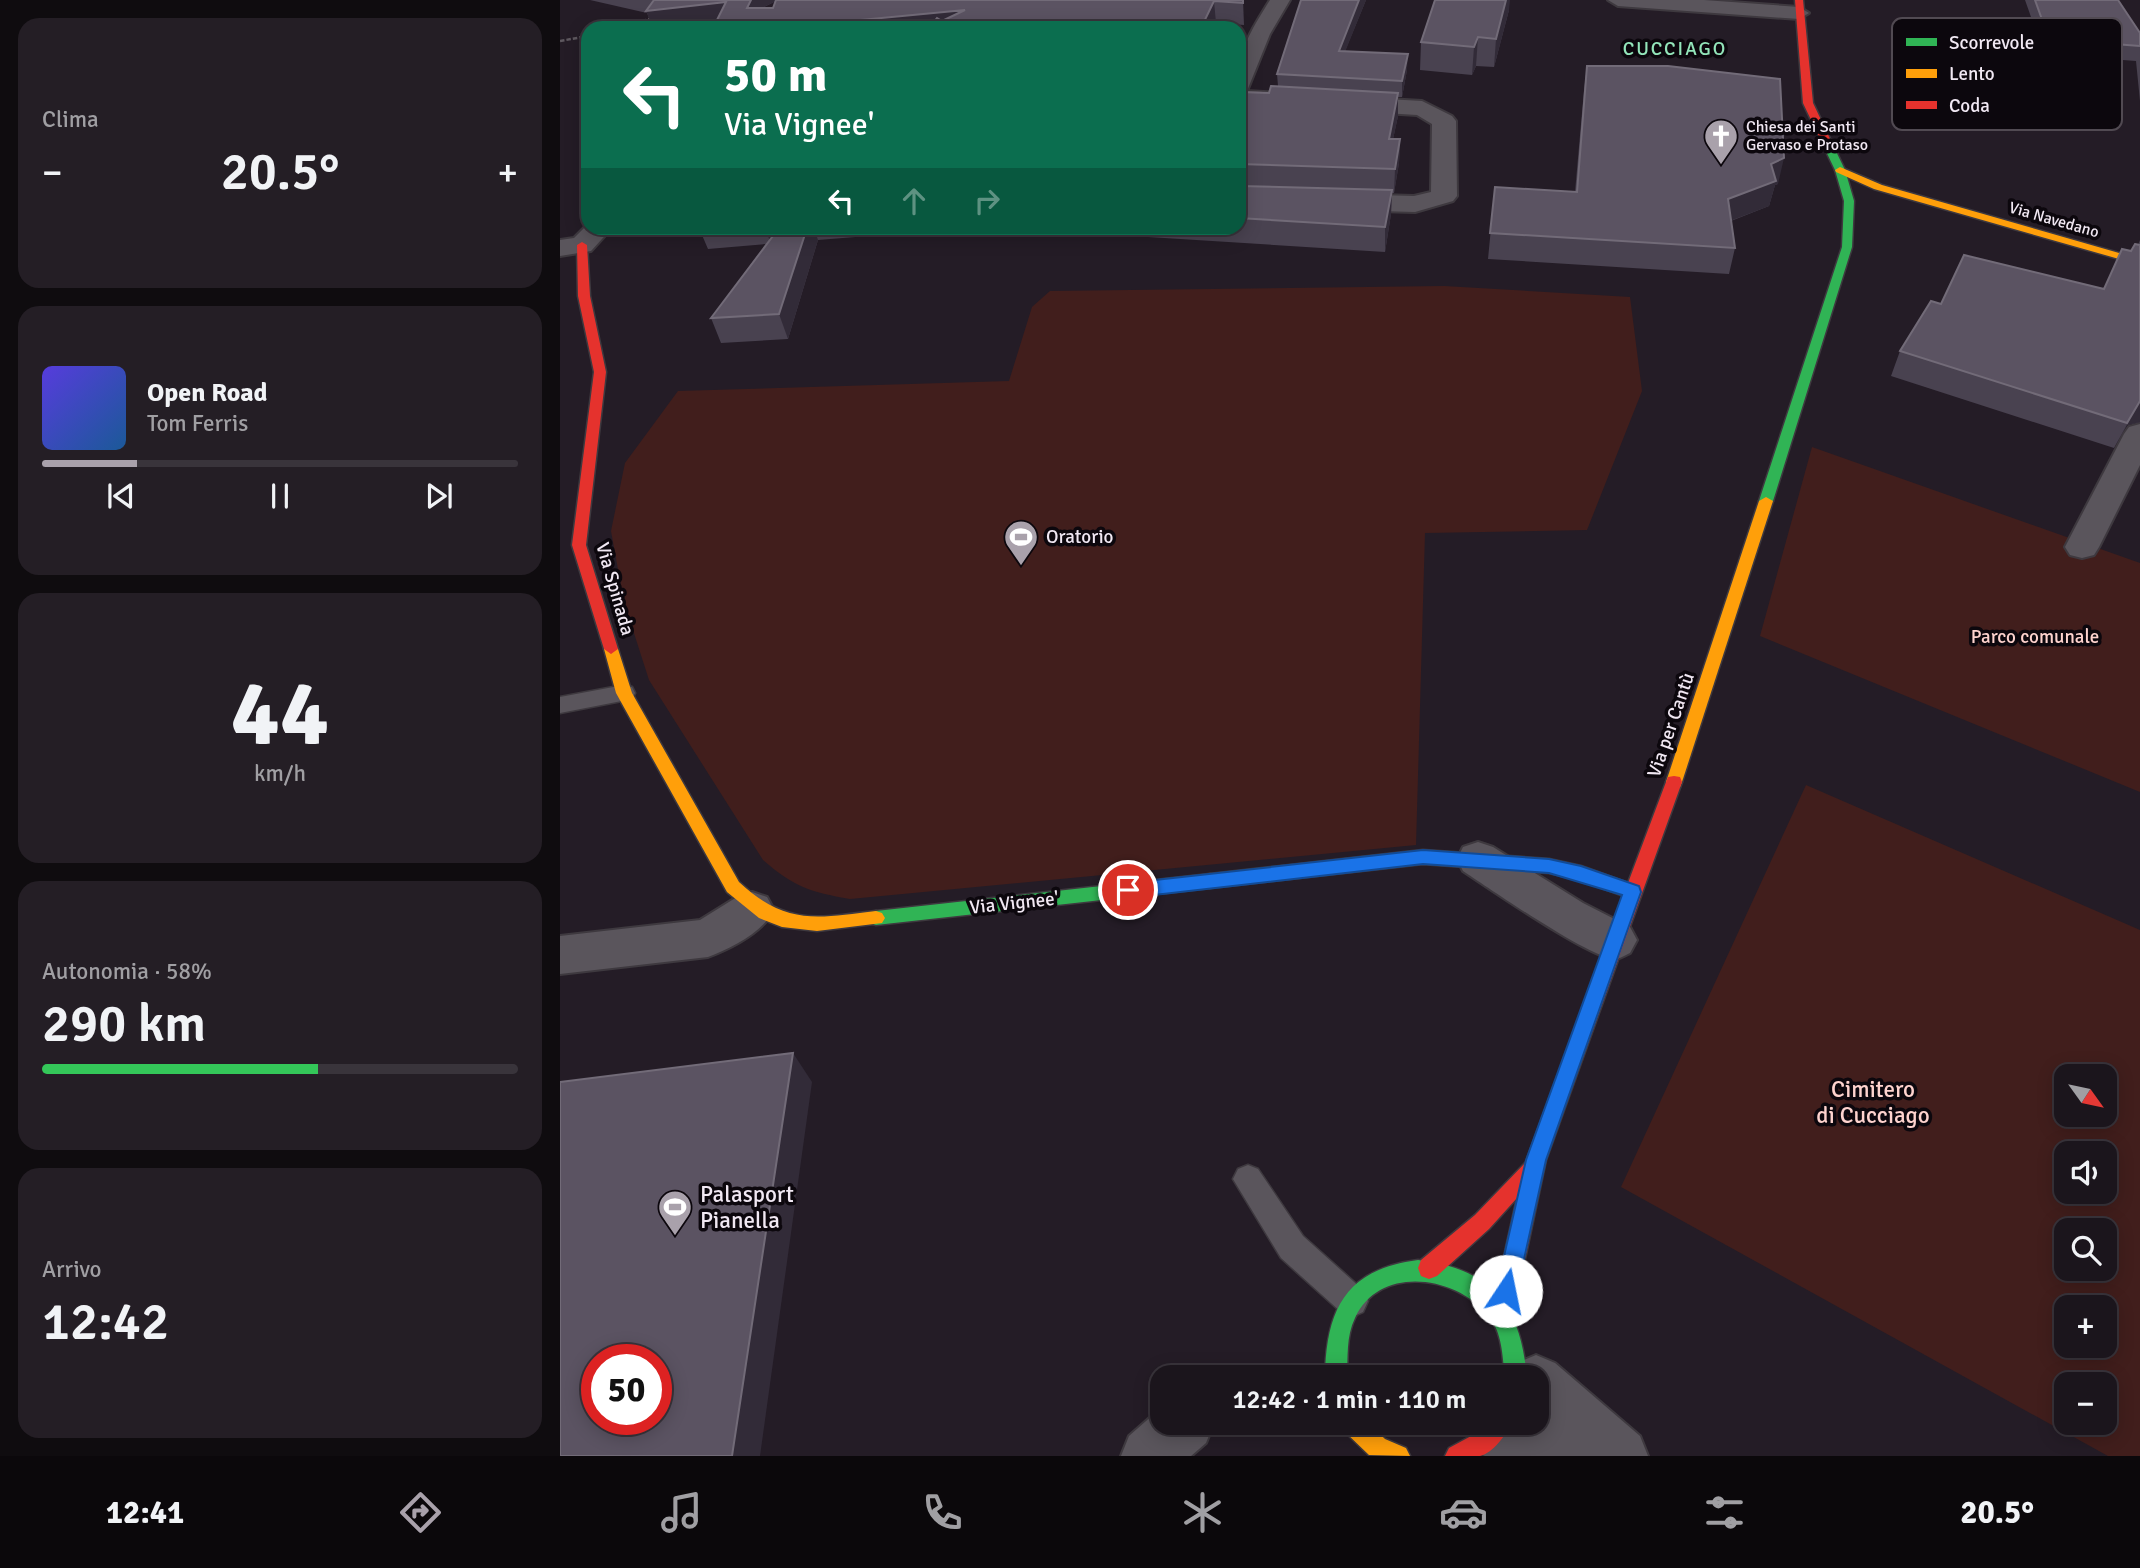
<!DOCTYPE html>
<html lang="it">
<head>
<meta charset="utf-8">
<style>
	:root { --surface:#1b151c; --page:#241e25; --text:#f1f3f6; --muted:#a09fa3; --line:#39343b; --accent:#a9a1ab }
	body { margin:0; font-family:Signika,sans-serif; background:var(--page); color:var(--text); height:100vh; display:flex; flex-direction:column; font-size:26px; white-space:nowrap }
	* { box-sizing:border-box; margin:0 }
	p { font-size:23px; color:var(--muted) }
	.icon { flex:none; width:38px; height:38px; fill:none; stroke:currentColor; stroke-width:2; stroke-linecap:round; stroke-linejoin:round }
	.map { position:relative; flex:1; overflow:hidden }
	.side { display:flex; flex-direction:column; gap:18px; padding:18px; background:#0f0c0f; width:560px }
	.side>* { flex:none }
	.hud { position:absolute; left:21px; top:21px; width:665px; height:214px; border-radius:21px; box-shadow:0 4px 18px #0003,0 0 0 2px var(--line); background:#0b6e4f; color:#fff; overflow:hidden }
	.needle { width:46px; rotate:123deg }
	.controls { position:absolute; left:1494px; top:1064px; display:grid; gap:14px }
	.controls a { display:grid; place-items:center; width:63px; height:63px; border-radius:14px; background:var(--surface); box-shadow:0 4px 18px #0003,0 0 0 2px var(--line); font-size:35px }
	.speed { position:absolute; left:21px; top:1344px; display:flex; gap:14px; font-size:35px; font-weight:700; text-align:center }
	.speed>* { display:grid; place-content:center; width:91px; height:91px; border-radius:50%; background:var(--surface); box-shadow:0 4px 18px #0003,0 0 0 2px var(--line); line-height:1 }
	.speed .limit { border:10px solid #d22; background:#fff; color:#111 }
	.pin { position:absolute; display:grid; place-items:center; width:60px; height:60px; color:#fff; margin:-30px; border:4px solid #fff; border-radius:50%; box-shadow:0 2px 7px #0007 }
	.me { position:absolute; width:77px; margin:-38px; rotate:11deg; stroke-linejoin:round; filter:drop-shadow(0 0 5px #0008) }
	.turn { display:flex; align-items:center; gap:24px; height:147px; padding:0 28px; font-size:32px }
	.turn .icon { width:91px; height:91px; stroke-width:2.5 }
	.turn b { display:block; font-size:49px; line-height:60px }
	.lanes { display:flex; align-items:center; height:66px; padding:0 28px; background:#0003; justify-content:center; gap:35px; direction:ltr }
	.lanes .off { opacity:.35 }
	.big { font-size:52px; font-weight:600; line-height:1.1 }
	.side .tile { flex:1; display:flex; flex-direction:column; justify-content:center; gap:10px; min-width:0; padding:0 24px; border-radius:21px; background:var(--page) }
	.side .dial { align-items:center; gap:0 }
	.dial b { font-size:91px; line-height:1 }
	.song { display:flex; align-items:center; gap:21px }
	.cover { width:84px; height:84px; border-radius:10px; background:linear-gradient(135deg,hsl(250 70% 55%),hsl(210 70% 35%)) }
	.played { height:7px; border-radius:4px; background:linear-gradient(90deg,var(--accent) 20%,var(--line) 20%) }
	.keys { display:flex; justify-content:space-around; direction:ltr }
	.heat { display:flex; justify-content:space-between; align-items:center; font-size:38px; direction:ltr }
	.charge { height:10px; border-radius:5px; background:linear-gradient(90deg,#34c759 58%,var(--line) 0) }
	.trip { position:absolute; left:590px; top:1365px; width:399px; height:70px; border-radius:21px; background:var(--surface); box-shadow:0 4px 18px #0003,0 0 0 2px var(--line); font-weight:600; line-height:70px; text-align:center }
	.dock { display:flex; height:112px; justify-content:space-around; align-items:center; background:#0b080b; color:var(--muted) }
	.dock .icon { width:49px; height:49px }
	.dock .selected { color:var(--accent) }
	.dock b { font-size:32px; color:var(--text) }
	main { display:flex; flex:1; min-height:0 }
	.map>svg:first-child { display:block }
	.green { fill:#411e1c; fill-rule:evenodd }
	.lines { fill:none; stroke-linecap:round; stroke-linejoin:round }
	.lane-casing { stroke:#3e393f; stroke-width:3 }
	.street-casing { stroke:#3e393f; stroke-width:4 }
	.fast-casing { stroke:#3e393f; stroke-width:3 }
	.slow-casing { stroke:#3e393f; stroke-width:3 }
	.jam-casing { stroke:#3e393f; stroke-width:3 }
	.path { stroke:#5e585f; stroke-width:2.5; stroke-dasharray:4.5 2; stroke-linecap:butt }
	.lane { fill:#5a555c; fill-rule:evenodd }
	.street { fill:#5a555c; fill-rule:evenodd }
	.fast { fill:#30b455; fill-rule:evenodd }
	.slow { fill:#ff9f0a; fill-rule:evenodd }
	.jam { fill:#e5322d; fill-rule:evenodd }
	.wall { fill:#494250; fill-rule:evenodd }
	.shaded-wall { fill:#322b38 }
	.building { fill:#5b5362; stroke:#726b78; stroke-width:2; fill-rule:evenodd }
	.route { fill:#1a73e8; stroke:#114b97; stroke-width:2 }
	.labels { text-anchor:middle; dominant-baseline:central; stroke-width:7; stroke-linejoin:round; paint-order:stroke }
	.far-poi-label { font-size:16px; fill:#f1e8f3; stroke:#0c070d; text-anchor:start }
	.far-street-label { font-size:16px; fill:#f1e8f3; stroke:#0c070d }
	.far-quarter-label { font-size:19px; letter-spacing:2px; fill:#93e5ba; stroke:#0c070d }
	.poi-label { font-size:19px; fill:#f1e8f3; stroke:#0c070d; text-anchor:start }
	.street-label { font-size:19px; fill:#f1e8f3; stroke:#0c070d }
	.park-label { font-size:19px; fill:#fed3ce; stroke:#0c070d }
	.near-park-label { font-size:23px; fill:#fed3ce; stroke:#0c070d }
	.near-poi-label { font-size:23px; fill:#f1e8f3; stroke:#0c070d; text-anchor:start }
	.key { fill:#0c070d; stroke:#514a52; stroke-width:2 }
	.key-label { font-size:19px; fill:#f1e8f3 }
</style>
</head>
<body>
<main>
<section class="side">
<div class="tile"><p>Clima</p>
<div class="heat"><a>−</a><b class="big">20.5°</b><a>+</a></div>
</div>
<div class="tile">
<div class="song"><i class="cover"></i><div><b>Open Road</b><p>Tom Ferris</p></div></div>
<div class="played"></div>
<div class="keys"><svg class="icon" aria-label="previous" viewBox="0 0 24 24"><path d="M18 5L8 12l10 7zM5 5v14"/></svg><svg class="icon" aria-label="pause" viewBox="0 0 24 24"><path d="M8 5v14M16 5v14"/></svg><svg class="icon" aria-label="next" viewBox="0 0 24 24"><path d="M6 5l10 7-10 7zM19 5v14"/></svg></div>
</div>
<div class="tile dial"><b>44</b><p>km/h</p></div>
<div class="tile"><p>Autonomia · 58%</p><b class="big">290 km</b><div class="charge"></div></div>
<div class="tile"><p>Arrivo</p><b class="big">12:42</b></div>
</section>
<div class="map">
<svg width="1580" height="1456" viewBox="0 0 1580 1456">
	<rect width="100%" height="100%" fill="#241c26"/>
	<!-- green -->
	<g class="green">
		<path d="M884,286L1070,297L1082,391L1027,530L865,533L856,845L290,899C250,892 234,887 203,860L89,680L64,602L51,531L65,463L118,391L449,381L472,307L490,291Z"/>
		<polygon points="1252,447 1580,563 1580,792 1200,636"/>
		<path d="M1246,785L1580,930V1456H1548L1061,1187ZM1545,1076V1115H1507V1076ZM1545,1153V1192H1507V1153ZM1545,1230V1269H1507V1230ZM1545,1307V1346H1507V1307ZM1507,1384H1545V1423H1507Z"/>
	</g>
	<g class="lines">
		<!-- lane casing -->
		<g class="lane-casing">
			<g id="lane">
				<polygon points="64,685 72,687 75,693 72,699 0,713 0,697"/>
				<polygon points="688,1165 698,1169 743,1236 803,1290 808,1301 803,1312 792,1317 781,1312 721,1258 673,1179 678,1169"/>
			</g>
		</g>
		<!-- street casing -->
		<g class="street-casing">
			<g id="street">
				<path d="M710,0H730L710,34L687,91L862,101L892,116L896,121L897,196L893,201L855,212L679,207V191L854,196L871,192L872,124L857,115L679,104C679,51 682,45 710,0Z"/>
				<polygon points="1048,0 1144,0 1239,7 1249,13 1239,19 1058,6"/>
				<polygon points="28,224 28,228 52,228 31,251 0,256 0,240 14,238"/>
				<polygon points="1580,424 1580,465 1539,547 1534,555 1522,558 1510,555 1505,547 1564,434 1569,427"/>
				<path d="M918,842L933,847L1023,903L1070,927L1077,940L1070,953C1066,955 1059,959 1055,959C1031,959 929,888 903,871L897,859L903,847Z"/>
				<path d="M192,892L207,897L214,910C202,933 171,948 148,957L0,974V936L140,920L177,897Z"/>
				<polygon points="976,1355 995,1363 1080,1436 1088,1456 925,1456 915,1452 907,1432 911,1423 976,1423 976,1377 951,1377 957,1363"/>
				<polygon points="602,1407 602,1423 654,1423 646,1443 631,1456 561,1456 569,1436"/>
			</g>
		</g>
		<!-- fast casing -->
		<g class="fast-casing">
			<g id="fast">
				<polygon points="1264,141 1272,143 1285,170 1294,201 1292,247 1213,501 1206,505 1199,501 1282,247 1284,201 1275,170 1262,143"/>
				<polygon points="650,874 656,876 659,881 656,886 650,888 316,925 310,923 307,918 310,913 316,911"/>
				<path d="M858,1260C933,1269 960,1305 967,1377H945C942,1355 943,1334 928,1315C896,1276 820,1264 795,1318C786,1336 788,1358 787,1377H765C766,1309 786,1269 858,1260Z"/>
			</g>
		</g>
		<!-- slow casing -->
		<g class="slow-casing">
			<g id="slow">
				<polygon points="1280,167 1322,185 1580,259 1580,265 1314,189 1276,172 1275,170"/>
				<polygon points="1206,497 1213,501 1122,782 1120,787 1108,787 1106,782 1199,501"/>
				<path d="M51,644L58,649L72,693L179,882C226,926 257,918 316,911L322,913L325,918L322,923L257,931L222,927L199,918L167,892L56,693L44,649Z"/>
				<polygon points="781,1423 808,1423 825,1439 846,1448 850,1456 809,1455 784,1431"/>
			</g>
		</g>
		<!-- jam casing -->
		<g class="jam-casing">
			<g id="jam">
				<polygon points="1235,0 1243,0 1253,103 1272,143 1267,146 1262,143 1243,103"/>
				<polygon points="22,242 27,245 30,296 46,372 26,545 58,649 51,654 44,649 12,545 34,372 18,296 17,245"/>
				<polygon points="1114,776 1120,777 1122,782 986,1160 953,1315 950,1323 942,1326 934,1323 931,1315 957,1198 929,1229 877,1276 869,1279 861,1276 858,1268 861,1260 915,1215 966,1162 1064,896 1020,880 989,873 863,864 650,888 644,886 641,881 644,876 650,874 863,850 989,859 1021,866 1068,883 1106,782 1108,777"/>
				<path d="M924,1423H951C947,1434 933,1453 920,1456C910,1456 896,1456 885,1456L889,1448L913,1435Z"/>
			</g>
		</g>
		<!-- path -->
		<g class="path">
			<polyline points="57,28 93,18"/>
			<polyline points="0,41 28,36"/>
		</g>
		<!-- lane -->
		<use href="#lane" class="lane"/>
		<!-- street -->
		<use href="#street" class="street"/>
		<!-- fast -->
		<use href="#fast" class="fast"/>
		<!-- slow -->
		<use href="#slow" class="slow"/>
		<!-- jam -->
		<use href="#jam" class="jam"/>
	</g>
	<!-- wall -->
	<g class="wall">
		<path d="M30,0H683L684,25L656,23L154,26L137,28H93L87,13ZM216,1L213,8H203L204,7Z"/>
		<polygon points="741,0 806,0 785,51 847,70 842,97 838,97 838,116 833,139 840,139 839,163 834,193 832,193 831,214 825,252 445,228 679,228 679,92 709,93 718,86 717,74"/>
		<polygon points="1465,0 1558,0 1580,33 1580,101 1576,61 1484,54"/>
		<polygon points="949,10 934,67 916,66 912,75 860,70 861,42"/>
		<polygon points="1027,66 1218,184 1215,185 1209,206 1171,221 1175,248 1169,274 928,259 935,187 1015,192 1024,90"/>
		<polygon points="139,228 214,228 212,237 219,228 309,228 308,236 258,240 228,339 161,343 151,318 206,244 148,249"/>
		<polygon points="1580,240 1580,422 1567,425 1554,448 1331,376 1340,351 1381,304 1544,289 1571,251 1578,245"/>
	</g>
	<!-- shaded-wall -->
	<g class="shaded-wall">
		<polygon points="191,0 218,0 204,7 195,28 187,8"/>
		<polygon points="799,0 806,0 779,67 779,51"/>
		<polygon points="946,0 950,0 949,10 934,67 936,39"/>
		<polygon points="654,1 656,23 654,28 641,28"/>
		<polygon points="166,2 173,24 137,28 93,28 86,11"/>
		<polygon points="405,10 408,28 217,28"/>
		<polygon points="918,37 916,66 912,75 914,47"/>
		<polygon points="848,54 847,70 842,97 842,81"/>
		<polygon points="838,93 838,116 828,163 829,139"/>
		<polygon points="840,139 839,163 834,193 835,169"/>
		<polygon points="1224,158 1218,184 1215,185 1209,206 1162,224 1168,199 1211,164"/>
		<polygon points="832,190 831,214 825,252 825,227"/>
		<polygon points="205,228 214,228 211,244"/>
		<polygon points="247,228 254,228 258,240 228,339 219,314"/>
		<polygon points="1580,401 1580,422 1567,425 1554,448"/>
		<polygon points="233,1053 252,1082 200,1456 172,1456"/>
	</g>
	<!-- building -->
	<g class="building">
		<polygon points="94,0 191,0 187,8 213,8 216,0 683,0 683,3 654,1 641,28 369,28 377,18 382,21 405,10 217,28 153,28 166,2 86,11"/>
		<polygon points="741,0 799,0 779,51 848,54 842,81 717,74"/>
		<polygon points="875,0 946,0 936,39 918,37 914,47 861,42"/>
		<polygon points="1475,0 1558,0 1580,33 1580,46 1489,39"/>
		<polygon points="1027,66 1108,66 1220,79 1224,158 1211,164 1216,181 1168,199 1175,248 930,233 935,187 1017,192"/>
		<polygon points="711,86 838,93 829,139 840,139 835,169 679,164 679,92 709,93"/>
		<polygon points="679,186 832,190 825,227 679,218"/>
		<polygon points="219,228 247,228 219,314 151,318"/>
		<polygon points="1575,244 1580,245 1580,401 1567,423 1340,351 1371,301 1381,304 1404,255 1544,289 1562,249 1571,251"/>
		<path d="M233,1053L172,1456H0V1082ZM37,1360H96V1419H37Z"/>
	</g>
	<!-- route -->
	<polygon class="route" points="863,850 989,859 1021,866 1079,886 1081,892 986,1160 957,1291 954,1299 946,1302 939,1299 936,1291 966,1160 1062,895 989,873 863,864 568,898 559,890 568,883"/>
	<!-- icons -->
	<defs>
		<g id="church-pin" transform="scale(1.75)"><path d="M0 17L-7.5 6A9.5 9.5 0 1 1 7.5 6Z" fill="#a9a1ab" stroke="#0c070d"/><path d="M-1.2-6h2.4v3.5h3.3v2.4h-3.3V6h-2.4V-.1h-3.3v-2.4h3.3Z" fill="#fff"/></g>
		<g id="stadium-pin" transform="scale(1.75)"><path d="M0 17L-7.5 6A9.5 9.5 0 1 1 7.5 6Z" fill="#a9a1ab" stroke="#0c070d"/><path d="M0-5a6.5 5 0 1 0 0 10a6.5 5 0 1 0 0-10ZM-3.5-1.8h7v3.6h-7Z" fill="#fff"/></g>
	</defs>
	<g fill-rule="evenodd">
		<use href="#church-pin" x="1161" y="136"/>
		<use href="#stadium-pin" x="461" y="537"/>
		<use href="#stadium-pin" x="115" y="1207"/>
	</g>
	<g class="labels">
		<!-- far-poi labels -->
		<g class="far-poi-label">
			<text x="1186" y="127">Chiesa dei Santi<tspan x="1186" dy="18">Gervaso e Protaso</tspan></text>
		</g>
		<!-- far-street labels -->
		<g class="far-street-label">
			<text transform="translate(1494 220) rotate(16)">Via Navedano</text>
		</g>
		<!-- far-quarter labels -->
		<g class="far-quarter-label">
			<text x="1115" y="49">CUCCIAGO</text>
		</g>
		<!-- poi labels -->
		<g class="poi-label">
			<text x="486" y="537">Oratorio</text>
		</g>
		<!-- street labels -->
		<g class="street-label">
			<text transform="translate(55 589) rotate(74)">Via Spinada</text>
			<text transform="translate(1111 725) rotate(-71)">Via per Cantù</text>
			<text transform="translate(454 903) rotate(-6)">Via Vignee'</text>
		</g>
		<!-- park labels -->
		<g class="park-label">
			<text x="1475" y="637">Parco comunale</text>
		</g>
		<!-- near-park labels -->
		<g class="near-park-label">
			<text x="1313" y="1089">Cimitero<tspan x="1313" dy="26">di Cucciago</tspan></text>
		</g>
		<!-- near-poi labels -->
		<g class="near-poi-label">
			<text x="140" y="1194">Palasport<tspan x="140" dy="26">Pianella</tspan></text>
		</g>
	</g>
	<!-- legend -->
	<rect x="1332" y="18" width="230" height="112" rx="10" class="key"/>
	<rect x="1346" y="38" width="31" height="8" fill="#30b455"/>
	<rect x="1346" y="69" width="31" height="9" fill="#ff9f0a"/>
	<rect x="1346" y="101" width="31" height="8" fill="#e5322d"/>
	<g class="key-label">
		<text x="1389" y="49">Scorrevole</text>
		<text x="1389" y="80">Lento</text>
		<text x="1389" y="112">Coda</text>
	</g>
</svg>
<div class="controls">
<a><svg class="needle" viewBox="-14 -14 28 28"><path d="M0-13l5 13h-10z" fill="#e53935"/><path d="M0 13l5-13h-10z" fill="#a09fa3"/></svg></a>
<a><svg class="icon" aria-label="sound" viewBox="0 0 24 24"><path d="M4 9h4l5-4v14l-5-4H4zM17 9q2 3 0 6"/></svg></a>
<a><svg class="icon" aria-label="search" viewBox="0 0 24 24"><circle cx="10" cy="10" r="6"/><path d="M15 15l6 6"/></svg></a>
<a>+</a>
<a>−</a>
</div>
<div class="speed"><div class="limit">50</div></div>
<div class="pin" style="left:568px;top:890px;background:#d93025"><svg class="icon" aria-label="arrive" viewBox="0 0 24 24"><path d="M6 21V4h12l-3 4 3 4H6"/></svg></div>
<svg class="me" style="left:946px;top:1291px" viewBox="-20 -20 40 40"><circle r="19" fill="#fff"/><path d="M0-13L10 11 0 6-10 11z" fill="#1a73e8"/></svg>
<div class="trip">12:42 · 1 min · 110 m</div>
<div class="hud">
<div class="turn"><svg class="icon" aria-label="left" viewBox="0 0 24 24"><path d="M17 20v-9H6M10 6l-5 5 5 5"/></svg><div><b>50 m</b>Via Vignee'</div></div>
<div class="lanes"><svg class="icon" aria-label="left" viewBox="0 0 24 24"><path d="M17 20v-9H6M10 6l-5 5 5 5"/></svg><svg class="icon off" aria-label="ahead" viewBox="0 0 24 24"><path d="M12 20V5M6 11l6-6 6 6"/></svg><svg class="icon off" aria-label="right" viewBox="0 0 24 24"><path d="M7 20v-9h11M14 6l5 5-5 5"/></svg></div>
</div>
</div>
</main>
<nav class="dock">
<b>12:41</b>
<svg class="icon selected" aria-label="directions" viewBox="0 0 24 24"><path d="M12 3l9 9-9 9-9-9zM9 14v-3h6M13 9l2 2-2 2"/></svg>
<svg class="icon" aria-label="music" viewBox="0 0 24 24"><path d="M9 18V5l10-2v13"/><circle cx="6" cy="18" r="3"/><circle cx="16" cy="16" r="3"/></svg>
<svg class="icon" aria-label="phone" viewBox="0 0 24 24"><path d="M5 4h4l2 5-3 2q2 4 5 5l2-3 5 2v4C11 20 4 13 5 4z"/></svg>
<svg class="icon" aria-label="climate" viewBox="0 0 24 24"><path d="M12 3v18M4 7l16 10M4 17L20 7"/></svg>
<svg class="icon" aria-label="car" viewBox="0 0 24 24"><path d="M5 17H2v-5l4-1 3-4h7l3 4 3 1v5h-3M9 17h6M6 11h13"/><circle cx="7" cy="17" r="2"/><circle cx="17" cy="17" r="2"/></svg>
<svg class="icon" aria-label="filters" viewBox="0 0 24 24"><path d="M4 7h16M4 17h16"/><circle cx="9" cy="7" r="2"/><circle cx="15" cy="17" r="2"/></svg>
<b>20.5°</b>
</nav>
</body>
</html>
